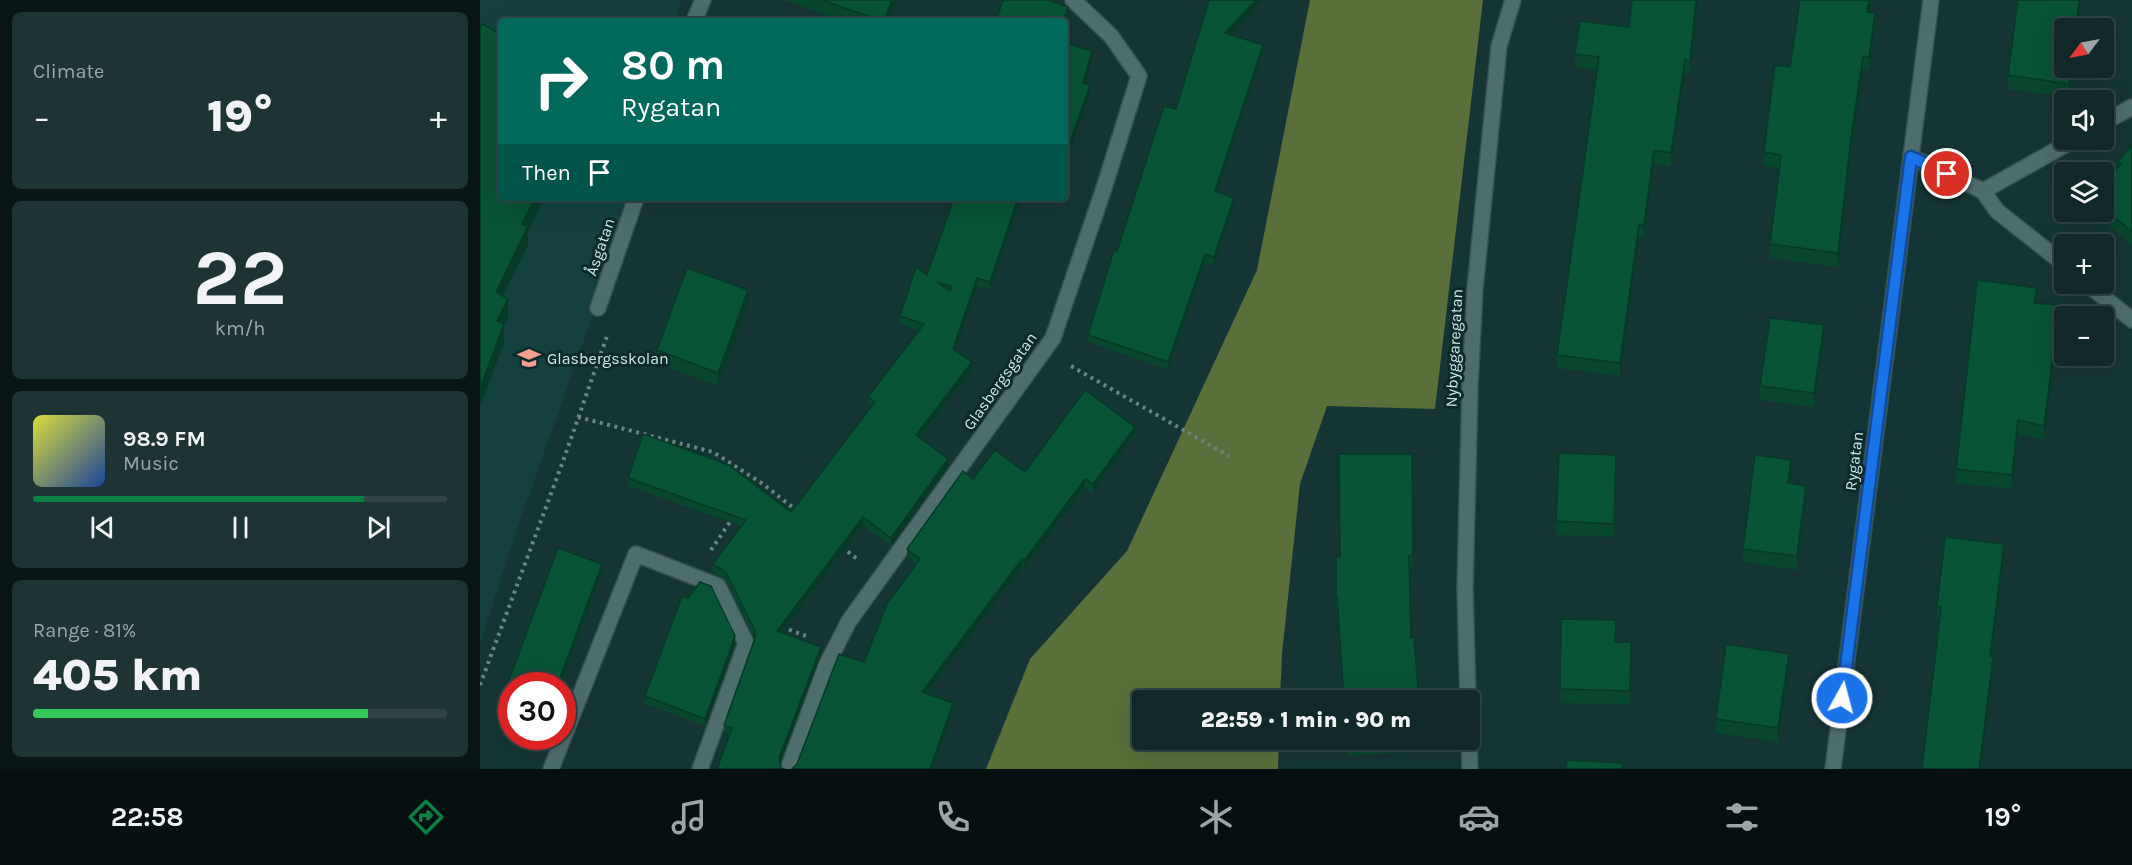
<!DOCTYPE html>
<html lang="en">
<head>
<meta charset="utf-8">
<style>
	:root { --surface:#102828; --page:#1e3434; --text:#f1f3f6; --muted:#9ca6a8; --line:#304445; --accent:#0b8043 }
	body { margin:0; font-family:Karla,sans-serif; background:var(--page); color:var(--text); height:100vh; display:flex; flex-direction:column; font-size:22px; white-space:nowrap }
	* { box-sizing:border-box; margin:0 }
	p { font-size:20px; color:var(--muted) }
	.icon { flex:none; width:33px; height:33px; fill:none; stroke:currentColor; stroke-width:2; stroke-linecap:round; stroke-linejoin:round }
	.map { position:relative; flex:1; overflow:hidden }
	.drawer { display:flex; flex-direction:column; gap:12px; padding:12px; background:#091616; width:480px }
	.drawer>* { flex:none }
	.guide { position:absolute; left:18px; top:18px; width:570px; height:183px; border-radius:6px; box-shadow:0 6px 24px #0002,0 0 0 2px var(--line); background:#00695c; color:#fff; overflow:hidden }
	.needle { width:39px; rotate:238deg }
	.controls { position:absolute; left:1574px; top:18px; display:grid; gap:12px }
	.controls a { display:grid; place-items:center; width:60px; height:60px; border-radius:6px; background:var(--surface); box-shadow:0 6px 24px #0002,0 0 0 2px var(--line); font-size:30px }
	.speed { position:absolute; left:18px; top:672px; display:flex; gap:12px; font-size:30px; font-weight:700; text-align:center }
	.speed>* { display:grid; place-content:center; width:78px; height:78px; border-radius:50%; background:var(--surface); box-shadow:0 6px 24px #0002,0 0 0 2px var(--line); line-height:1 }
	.speed .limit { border:9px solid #d22; background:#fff; color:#111 }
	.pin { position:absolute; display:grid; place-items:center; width:51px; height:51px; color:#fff; margin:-26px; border:3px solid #fff; border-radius:50%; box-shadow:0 2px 6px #0007 }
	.me { position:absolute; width:66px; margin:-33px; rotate:7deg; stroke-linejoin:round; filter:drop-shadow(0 0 4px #0008) }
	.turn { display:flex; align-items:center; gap:21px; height:126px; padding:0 24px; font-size:27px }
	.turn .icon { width:78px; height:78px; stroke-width:2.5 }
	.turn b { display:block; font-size:42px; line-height:51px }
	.then { display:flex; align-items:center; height:57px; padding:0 24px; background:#0003; gap:12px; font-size:22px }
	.big { font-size:45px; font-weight:800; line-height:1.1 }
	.drawer .widget { flex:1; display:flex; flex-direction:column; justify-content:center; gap:9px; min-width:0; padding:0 21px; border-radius:9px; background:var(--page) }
	.drawer .dial { align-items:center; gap:0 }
	.dial b { font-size:78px; line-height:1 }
	.song { display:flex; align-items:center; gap:18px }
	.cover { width:72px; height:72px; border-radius:9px; background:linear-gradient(135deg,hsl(60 70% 55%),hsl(220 70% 35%)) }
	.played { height:6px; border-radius:3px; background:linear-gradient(90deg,var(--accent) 80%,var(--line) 80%) }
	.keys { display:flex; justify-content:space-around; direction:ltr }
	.heat { display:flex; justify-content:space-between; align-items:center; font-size:33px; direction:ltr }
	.charge { height:9px; border-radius:4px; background:linear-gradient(90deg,#34c759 81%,var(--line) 0) }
	.trip { position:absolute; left:652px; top:690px; width:348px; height:60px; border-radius:6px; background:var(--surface); box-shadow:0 6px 24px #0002,0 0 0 2px var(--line); font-weight:800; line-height:60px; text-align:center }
	.dock { display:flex; height:96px; justify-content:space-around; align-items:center; background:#061010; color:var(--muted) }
	.dock .icon { width:42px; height:42px }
	.dock .current { color:var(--accent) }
	.dock b { font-size:27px; color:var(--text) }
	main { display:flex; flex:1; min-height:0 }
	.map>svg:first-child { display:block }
	.built { fill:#144140 }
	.forest { fill:#59703a }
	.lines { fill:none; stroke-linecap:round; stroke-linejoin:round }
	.minor-casing { stroke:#375150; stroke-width:18 }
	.path { stroke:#6b8584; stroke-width:4; stroke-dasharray:3 4.5; stroke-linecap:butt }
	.minor { stroke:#4d6e6d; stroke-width:15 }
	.wall { fill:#08472e }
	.shaded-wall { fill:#063a26 }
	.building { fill:#095336; stroke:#063a26; stroke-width:1.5; fill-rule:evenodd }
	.route-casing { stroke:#114b97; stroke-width:15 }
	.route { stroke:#1a73e8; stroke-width:10 }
	.labels { text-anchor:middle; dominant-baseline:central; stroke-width:6; stroke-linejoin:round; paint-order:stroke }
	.street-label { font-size:16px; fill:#d4e6e5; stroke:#0a2b2b }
	.poi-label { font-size:16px; fill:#d4e6e5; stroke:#0a2b2b; text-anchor:start }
</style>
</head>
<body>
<main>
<section class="drawer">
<div class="widget"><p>Climate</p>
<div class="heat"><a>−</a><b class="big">19°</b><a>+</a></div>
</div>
<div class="widget dial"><b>22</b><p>km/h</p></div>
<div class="widget">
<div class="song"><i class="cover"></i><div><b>98.9 FM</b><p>Music</p></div></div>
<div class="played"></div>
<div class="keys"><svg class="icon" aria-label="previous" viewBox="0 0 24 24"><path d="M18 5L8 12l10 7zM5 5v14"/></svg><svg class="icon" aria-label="pause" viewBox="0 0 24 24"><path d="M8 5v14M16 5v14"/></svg><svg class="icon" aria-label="next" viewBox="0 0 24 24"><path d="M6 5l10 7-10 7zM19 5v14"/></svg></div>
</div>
<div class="widget"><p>Range · 81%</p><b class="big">405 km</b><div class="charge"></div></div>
</section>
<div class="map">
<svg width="1652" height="769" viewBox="0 0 1652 769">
	<rect width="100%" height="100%" fill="#153535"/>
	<!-- built -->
	<polygon class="built" points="0,0 201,0 196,21 21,21 21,198 154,198 41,518 0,643"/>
	<!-- forest -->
	<polygon class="forest" points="830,0 1003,0 955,409 847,406 820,484 802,654 800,700 663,700 663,740 799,740 798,769 506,769 550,659 647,551 777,270"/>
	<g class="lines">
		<!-- minor casing -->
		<g class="minor-casing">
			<g id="minor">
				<polyline points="214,21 223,0"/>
				<polyline points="1623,123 1652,107"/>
				<polyline points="1431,157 1503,191 1594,140"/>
				<polyline points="1503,191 1517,211 1584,264"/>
				<polyline points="1607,284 1652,320"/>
				<polyline points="118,308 156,198"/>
				<polyline points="988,700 985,589 990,385 995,289 1019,46 1033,0"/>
				<polyline points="989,740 990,769"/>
				<polyline points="71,769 156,554 238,586 266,643 220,769"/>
				<polyline points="308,769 346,666 369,621 573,338 624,188 659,76 631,36 593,0"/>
				<polyline points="1353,769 1451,0"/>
			</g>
		</g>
		<!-- path -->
		<g class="path">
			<polyline points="591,366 749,456"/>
			<polyline points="98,417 233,452 283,484 316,510"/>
			<polyline points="362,547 377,559"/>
			<polyline points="231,550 252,519"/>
			<polyline points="302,627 326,636"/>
			<polyline points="0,685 82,464 127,336"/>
		</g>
		<!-- minor -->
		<use href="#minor" class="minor"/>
	</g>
	<!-- wall -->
	<g class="wall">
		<polygon points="305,0 416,0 409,21 363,21"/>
		<polygon points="1152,0 1218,0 1210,74 1205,73 1191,166 1174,164 1164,238 1159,237 1140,376 1077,368 1077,355 1117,70 1095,67 1095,54 1149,27"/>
		<polygon points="1320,0 1391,0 1389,13 1395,27 1389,71 1383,70 1371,152 1358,267 1290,258 1290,244 1300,168 1284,166 1284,152 1310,67"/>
		<polygon points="1538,0 1601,0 1597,28 1584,68 1593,68 1589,97 1528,89 1528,75"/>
		<polygon points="750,35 783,52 737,192 754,205 734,265 725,262 688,370 608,342 608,335 637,251 696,109"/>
		<polygon points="1652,145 1652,245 1613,212 1623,212 1623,184 1638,166 1638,161"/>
		<polygon points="541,198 510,290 497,286 475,350 492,370 440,438 468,467 411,546 383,525 301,633 341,655 237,769 249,735 244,733 244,725 275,639 247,582 242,577 232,573 232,565 262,526 148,486 148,478 311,512 391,407 388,405 388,397 439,330 420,324 420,316 447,275"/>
		<polygon points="1556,303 1579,319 1564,439 1538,434 1532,489 1476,483 1476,469"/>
		<polygon points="268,304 238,386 177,363 177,350"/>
		<polygon points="1344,339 1334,407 1280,400 1280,386"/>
		<polygon points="655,435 613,492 605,487 544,569 542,567 447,694 473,711 453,769 312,769 317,764 384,662 436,564 427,557 427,549 493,479 545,472"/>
		<polygon points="932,454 933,569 929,569 931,638 939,700 864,700 857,610 856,610 856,557 860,557"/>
		<polygon points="1136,468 1134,537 1076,535 1076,521"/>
		<polygon points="1311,473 1310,484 1326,500 1317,570 1263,562 1263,549"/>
		<polygon points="78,548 122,564 122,572 80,686 32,686 32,719 19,714 19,707"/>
		<polygon points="1524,558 1512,656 1513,670 1460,620 1457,620 1457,606"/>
		<polygon points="1081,619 1136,642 1151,642 1150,704 1080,703"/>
		<polygon points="255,644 225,726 165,704 165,696"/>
		<polygon points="1309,667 1298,742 1236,733 1236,719"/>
		<polygon points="866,740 941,740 941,751 867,756"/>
	</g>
	<!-- shaded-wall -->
	<g class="shaded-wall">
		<polygon points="412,0 416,0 409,21 404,21"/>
		<polygon points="776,0 783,0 745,41 745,33"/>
		<polygon points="1216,0 1218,0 1210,74 1210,61"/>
		<polygon points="1389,0 1391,0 1387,26 1387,12"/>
		<polygon points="1599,0 1601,0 1597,28 1596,28"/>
		<polygon points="588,7 588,14 585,23 585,21 583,21"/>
		<polygon points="1395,13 1395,27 1389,71 1389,57"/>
		<polygon points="783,45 783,52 735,198 735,191"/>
		<polygon points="612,51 612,58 603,91 603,83"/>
		<polygon points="1383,56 1383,70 1371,152 1358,267 1358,253 1371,138"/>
		<polygon points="1205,60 1205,73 1191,166 1191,153"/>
		<polygon points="1591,68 1593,68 1589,97 1589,84"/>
		<polygon points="610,85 610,93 585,163 585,156"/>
		<polygon points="1174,150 1174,164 1164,238 1164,225"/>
		<polygon points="55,198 64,198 48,232 48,245 16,310 16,292 42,224"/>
		<polygon points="538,198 541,198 510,290 510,282"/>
		<polygon points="754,198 754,205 734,265 734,257"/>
		<polygon points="1159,224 1159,237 1140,376 1140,363"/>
		<polygon points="725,254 725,262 688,370 688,362"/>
		<polygon points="497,278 497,286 473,357 473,349"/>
		<polygon points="268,290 268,304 238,386 238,373"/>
		<polygon points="28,299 28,317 24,326 24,343 0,407 0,389 17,321"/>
		<polygon points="1579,305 1579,319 1564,439 1564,426"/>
		<polygon points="1344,325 1344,339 1334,407 1334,393"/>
		<polygon points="492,362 492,370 436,443 436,435"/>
		<polygon points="1538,420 1538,434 1532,489 1532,475"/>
		<polygon points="655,427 655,435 613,492 613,484"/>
		<polygon points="468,459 468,467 411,546 411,538"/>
		<polygon points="1311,460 1311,473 1308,497 1308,483"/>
		<polygon points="605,479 605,487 544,569 544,561"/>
		<polygon points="1326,486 1326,500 1317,570 1317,556"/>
		<polygon points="383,517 383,525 297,639 297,631"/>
		<polygon points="1524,544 1524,558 1510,670 1510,656"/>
		<polygon points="542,559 542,567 442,700 442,692"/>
		<polygon points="122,564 122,572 80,686 77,686"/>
		<polygon points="255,636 255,644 225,726 225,719"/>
		<polygon points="341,647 341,655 299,766 299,758"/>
		<polygon points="1309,654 1309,667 1298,742 1298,728"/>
		<polygon points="1513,657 1513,670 1501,769 1499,769"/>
		<polygon points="473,703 473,711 453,769 450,769"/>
	</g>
	<!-- building -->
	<g class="building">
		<polygon points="342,0 412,0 404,21 402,21"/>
		<polygon points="523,0 568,0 588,7 583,21 516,21"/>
		<polygon points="729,0 776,0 745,33 783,45 735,191 754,198 734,257 725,254 688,362 608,335 634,250 637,251 684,106 696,109"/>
		<polygon points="1152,0 1216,0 1210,61 1205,60 1191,153 1174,150 1164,225 1159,224 1140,363 1077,355 1119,57 1095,54 1100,21 1149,27"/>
		<polygon points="1320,0 1389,0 1387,12 1395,13 1389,57 1383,56 1371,138 1358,253 1290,244 1301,155 1284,152 1291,95 1295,65 1310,67"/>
		<polygon points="1538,0 1599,0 1596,28 1584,28 1584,68 1591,68 1589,84 1528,75"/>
		<polygon points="2,24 21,34 21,198 55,198 42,224 48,226 16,292 28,299 17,321 24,324 0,389 0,28"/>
		<polygon points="585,43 612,51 603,83 610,85 585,156"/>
		<polygon points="1652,145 1652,232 1623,207 1623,184 1641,164 1638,161"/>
		<path d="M474,198H538L510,282L497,278L473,349L492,362L436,435L468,459L411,538L383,517L297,631L341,647L299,758L301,768L305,769H237L252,728L244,725L275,638V631L247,574L242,569L232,565L266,520L148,478L163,434L249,465L311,512L395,402L388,397L444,324L420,316L436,267L447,275ZM457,282L472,287L470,291Z"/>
		<polygon points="207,268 268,290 238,373 177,350"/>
		<polygon points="1497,280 1557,288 1554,303 1579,305 1564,426 1538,420 1532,475 1476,469"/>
		<polygon points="1290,318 1344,325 1334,393 1280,386"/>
		<polygon points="605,390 655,427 613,484 605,479 544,561 542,559 442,692 473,703 450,769 312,769 317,764 359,654 384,662 407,604 440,559 427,549 483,471 493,479 515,450 545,472"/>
		<polygon points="1079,453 1136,455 1134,524 1076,521"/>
		<polygon points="859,454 932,454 933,555 929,556 931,638 934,638 939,700 864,700 857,597 856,597 856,557 860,557"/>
		<polygon points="1275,455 1311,460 1308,483 1326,486 1317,556 1263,549"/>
		<polygon points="1465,537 1524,544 1510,656 1513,657 1499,769 1442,769 1461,607 1457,606"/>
		<polygon points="78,548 122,564 77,686 32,686 32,712 19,707"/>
		<polygon points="220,582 231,586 255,636 225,719 165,696 202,596 208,598"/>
		<polygon points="1081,619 1136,620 1135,642 1151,642 1150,691 1080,689"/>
		<polygon points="1246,644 1309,654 1298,728 1236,719"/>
		<polygon points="867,740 910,740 867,742"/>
		<polygon points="1087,760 1142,763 1142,769 1086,769"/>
	</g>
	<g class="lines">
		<!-- route casing -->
		<g class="route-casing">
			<polyline id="route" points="1362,698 1431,157 1467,174"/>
		</g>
		<!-- route -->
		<use href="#route" class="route"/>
	</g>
	<!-- icons -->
	<defs>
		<g id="school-bare" transform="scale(1.8)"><path d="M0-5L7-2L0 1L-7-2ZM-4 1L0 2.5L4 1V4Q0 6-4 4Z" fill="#f59d8f" stroke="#0a2b2b" stroke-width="2.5" paint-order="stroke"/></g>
	</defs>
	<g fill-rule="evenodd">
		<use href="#school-bare" x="49" y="358"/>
	</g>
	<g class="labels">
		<!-- street labels -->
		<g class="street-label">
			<text transform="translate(120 247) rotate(-71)">Åsgatan</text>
			<text transform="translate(974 348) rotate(-87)">Nybyggaregatan</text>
			<text transform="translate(520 381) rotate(-55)">Glasbergsgatan</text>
			<text transform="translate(1374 461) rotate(-83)">Rygatan</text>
		</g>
		<!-- poi labels -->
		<g class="poi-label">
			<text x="67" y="358">Glasbergsskolan</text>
		</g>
	</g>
</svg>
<div class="controls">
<a><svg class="needle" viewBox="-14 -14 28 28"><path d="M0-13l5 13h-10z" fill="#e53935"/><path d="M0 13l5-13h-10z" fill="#9ca6a8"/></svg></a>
<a><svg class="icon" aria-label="sound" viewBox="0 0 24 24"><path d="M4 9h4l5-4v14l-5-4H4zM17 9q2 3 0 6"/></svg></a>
<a><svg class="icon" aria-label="layers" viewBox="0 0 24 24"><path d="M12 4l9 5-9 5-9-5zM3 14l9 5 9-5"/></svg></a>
<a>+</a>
<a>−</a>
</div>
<div class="speed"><div class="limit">30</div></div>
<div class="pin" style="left:1467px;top:174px;background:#d93025"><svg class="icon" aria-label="arrive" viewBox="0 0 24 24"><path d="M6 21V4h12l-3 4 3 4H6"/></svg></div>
<svg class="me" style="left:1362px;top:698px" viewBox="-20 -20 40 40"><circle r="17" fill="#1a73e8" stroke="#fff" stroke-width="3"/><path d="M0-11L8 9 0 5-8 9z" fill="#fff"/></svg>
<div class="trip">22:59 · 1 min · 90 m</div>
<div class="guide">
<div class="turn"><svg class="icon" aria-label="right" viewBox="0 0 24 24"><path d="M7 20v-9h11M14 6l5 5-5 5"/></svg><div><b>80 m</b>Rygatan</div></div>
<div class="then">Then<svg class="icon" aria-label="arrive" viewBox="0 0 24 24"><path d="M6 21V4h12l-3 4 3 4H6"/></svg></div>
</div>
</div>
</main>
<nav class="dock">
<b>22:58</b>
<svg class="icon current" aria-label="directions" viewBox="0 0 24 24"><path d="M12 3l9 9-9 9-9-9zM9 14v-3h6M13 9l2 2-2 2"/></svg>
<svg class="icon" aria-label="music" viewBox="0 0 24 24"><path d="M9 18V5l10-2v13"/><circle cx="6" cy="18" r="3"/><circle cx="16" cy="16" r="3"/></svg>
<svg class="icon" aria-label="phone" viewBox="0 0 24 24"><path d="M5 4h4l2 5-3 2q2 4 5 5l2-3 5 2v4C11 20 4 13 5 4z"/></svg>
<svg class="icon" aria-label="climate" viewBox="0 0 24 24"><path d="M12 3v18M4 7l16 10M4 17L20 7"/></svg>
<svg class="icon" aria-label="car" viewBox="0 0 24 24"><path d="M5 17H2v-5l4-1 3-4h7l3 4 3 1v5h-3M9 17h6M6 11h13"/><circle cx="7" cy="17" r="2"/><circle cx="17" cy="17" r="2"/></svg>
<svg class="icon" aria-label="filters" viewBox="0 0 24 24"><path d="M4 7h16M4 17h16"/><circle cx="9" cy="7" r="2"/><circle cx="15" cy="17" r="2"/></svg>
<b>19°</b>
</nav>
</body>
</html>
